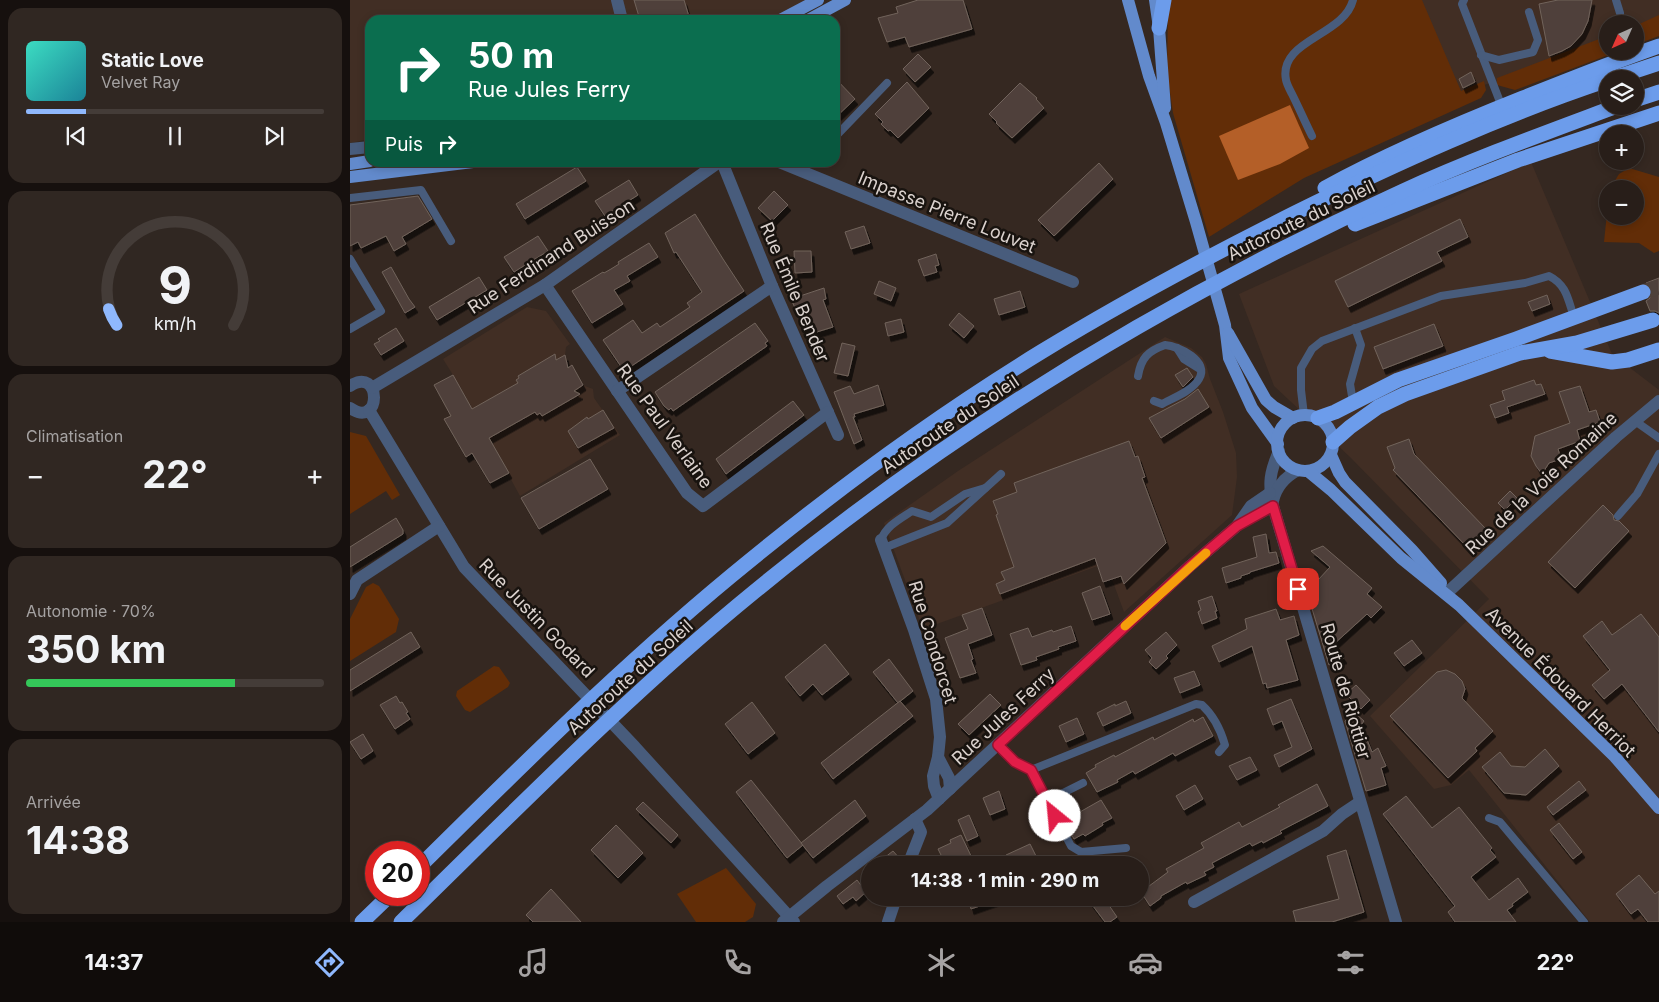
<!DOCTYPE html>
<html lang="fr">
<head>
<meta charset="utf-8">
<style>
	:root { --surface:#281e19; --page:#302722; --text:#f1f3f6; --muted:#a5a2a2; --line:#443c38; --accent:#8fb8fd }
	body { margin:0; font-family:Inter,sans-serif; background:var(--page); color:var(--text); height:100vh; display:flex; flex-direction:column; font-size:19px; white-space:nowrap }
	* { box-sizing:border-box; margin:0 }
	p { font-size:16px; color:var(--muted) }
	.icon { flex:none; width:28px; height:28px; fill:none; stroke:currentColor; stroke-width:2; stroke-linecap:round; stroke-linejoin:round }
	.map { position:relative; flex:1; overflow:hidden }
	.sheet { display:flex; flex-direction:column; gap:8px; padding:8px; background:#16100e; width:350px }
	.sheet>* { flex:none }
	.hud { position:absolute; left:15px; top:15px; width:475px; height:152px; border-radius:15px; box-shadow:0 2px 8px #0003,0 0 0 1px var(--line); background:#0b6e4f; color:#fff; overflow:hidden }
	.needle { width:32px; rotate:225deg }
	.controls { position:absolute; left:1249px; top:15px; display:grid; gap:10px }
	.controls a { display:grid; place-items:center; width:45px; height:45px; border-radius:50%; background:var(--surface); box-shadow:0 2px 8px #0003,0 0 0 1px var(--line); font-size:25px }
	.speed { position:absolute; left:15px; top:841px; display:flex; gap:10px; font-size:25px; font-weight:700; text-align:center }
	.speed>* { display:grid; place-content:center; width:65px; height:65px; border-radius:50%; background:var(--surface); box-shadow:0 2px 8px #0003,0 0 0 1px var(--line); line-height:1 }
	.speed .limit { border:8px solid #d22; background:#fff; color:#111 }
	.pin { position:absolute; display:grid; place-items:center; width:42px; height:42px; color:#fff; margin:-21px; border-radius:10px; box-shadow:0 2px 8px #0006 }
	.me { position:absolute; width:55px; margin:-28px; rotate:332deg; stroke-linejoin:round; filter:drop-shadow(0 0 4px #0008) }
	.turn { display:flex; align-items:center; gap:18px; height:105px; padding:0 20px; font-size:22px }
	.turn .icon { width:65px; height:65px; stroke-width:2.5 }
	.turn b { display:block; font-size:35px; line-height:42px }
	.then { display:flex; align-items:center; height:48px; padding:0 20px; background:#0003; gap:10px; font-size:19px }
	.big { font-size:38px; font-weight:700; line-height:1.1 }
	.sheet .tile { flex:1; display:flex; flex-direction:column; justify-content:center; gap:8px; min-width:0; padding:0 18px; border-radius:15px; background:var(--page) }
	.sheet .dial { align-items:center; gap:0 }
	.dial svg { height:130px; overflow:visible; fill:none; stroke:var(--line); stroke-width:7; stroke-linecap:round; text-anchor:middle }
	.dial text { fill:var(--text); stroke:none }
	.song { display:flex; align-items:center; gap:15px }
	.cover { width:60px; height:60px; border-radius:8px; background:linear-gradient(135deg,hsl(170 70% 55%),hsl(190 70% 35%)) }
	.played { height:5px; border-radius:2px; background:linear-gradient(90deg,var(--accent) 20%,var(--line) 20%) }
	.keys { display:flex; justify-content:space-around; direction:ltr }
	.heat { display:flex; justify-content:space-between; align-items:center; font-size:28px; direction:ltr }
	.charge { height:8px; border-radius:4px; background:linear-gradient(90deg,#34c759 70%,var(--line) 0) }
	.trip { position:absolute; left:511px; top:856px; width:288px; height:50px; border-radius:25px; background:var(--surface); box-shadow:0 2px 8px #0003,0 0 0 1px var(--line); font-weight:700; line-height:50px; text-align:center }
	.menu { display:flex; height:80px; justify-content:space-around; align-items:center; background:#100c0a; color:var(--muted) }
	.menu .icon { width:35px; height:35px }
	.menu .current { color:var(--accent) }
	.menu b { font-size:22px; color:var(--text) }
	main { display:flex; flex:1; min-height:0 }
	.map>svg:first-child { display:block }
	.built { fill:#412e24 }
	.green { fill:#622d07 }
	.water { fill:#b45f28 }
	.building { fill:#4f413a; stroke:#71635b; filter:url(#shadow) }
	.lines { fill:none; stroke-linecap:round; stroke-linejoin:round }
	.highway-tunnel { stroke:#4e413b; stroke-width:15; stroke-dasharray:15 8; stroke-linecap:butt }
	.lane { stroke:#485c7c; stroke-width:8 }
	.street { stroke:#485c7c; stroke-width:12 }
	.primary { stroke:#628acc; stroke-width:12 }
	.highway { stroke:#6c9ceb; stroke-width:15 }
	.route-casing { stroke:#92132f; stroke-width:12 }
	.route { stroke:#e11d48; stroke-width:9 }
	.slow { stroke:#f59e0b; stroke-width:9 }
	.labels { text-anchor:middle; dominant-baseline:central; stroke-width:5; stroke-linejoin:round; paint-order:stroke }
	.street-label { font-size:18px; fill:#dad1cd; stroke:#18130f }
</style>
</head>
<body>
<main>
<section class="sheet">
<div class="tile">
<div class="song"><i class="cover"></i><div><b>Static Love</b><p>Velvet Ray</p></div></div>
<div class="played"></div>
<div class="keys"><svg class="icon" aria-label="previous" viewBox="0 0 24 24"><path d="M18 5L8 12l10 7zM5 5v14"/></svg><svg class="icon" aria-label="pause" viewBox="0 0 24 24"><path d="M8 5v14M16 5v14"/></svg><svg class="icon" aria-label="next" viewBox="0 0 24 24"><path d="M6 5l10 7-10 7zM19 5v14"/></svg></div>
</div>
<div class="tile dial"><svg viewBox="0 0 100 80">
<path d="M14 69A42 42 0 1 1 86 69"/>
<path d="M14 69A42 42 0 0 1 9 59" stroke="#8fb8fd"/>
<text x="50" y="56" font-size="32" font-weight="700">9</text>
<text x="50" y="72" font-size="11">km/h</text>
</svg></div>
<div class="tile"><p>Climatisation</p>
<div class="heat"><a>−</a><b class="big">22°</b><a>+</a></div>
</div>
<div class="tile"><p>Autonomie · 70%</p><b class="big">350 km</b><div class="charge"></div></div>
<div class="tile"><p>Arrivée</p><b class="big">14:38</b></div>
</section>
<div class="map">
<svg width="1309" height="922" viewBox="0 0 1309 922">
	<defs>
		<filter id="shadow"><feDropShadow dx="3" dy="5.5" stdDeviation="0" flood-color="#0009"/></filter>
	</defs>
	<rect width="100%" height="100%" fill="#352821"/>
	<!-- built -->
	<g class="built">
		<polygon points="0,0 458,0 420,20 20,20 20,139 0,143"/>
		<polygon points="1062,0 1309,0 1309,25 1285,34 1285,24 1258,24 1257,45 1157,82 1143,82 1134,85 1101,102"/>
		<polygon points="1181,162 1262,354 1309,390 1309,922 1240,922 1119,770 1101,785 1084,789 1020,716 1139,599 1000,457 924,386 889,294"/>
		<polygon points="177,307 196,311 220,344 216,347 215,355 218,367 222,365 232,385 243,389 244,398 270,435 170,496 158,474 140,483 122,453 116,457 94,419 101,415 84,385 103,375 93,359"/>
		<polygon points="815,337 841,348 852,357 856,364 860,379 873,412 886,453 887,477 882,515 774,612 756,563 573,629 534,523 608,471"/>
	</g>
	<!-- green -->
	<g class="green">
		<polygon points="819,0 1072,0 1111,91 1134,81 1136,90 1131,98 954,178 859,237 823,113 817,72 818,6"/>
		<polygon points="1309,15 1309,36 1285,45 1285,26"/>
		<polygon points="1257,36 1258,51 1269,51 1165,90 1147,85 1147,78"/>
		<polygon points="1279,168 1309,177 1309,251 1304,253 1289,243 1254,242 1257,213 1258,216 1285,216 1285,189 1260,189 1269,174"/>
		<polygon points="0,432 16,436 50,495 42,500 36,491 0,514"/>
		<polygon points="23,583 29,586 49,619 46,632 0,661 0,619 16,587"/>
		<polygon points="144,666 149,667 160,683 158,687 120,712 115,710 106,696 107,691"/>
		<polygon points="376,868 406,904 403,917 395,922 346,922 327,894"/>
	</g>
	<!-- water -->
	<polygon class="water" points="940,105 959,148 930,164 888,180 869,136"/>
	<!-- building -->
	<g class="building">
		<polygon points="284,0 334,0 340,20 290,20"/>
		<polygon points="568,0 613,0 622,29 559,47 555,37 537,42 528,18 548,13 546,7"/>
		<polygon points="1208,0 1242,0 1238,21 1232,34 1221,46 1212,51 1199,56 1189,4"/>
		<polygon points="568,54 581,67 565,82 553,69"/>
		<polygon points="1121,72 1125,82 1113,88 1109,79"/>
		<polygon points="485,78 505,99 485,118"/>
		<polygon points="557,82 579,108 548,138 540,130 538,131 531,124 533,122 525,114"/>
		<polygon points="670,83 687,98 686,99 694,108 662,138 646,123 647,122 639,114"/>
		<polygon points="749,163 763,179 704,236 688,220"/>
		<polygon points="227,167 236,181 175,219 166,204"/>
		<polygon points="279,180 288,195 255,216 245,201"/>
		<polygon points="424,191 438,205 422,221 408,208"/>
		<polygon points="68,196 82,219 52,237 56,244 44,251 36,236 11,248 8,242 0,246 0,205"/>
		<polygon points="345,214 373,259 394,291 274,371 253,340 283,320 292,333 307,323 310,327 340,307 337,303 352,292 326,252 324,253 315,233"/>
		<polygon points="1110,219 1118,237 1087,252 1092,261 998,307 985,281"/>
		<polygon points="514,226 520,243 501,249 495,232"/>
		<polygon points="188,236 198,251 164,272 154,257"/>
		<polygon points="299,243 308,257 277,276 280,281 264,290 273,304 242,323 222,291 253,272 254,273 261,269 269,264 268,262"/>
		<polygon points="444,251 461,251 462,272 445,273"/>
		<polygon points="586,254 589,265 585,266 587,272 574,276 568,260"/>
		<polygon points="41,267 59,299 65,307 55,313 32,272"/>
		<polygon points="129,277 137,290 87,320 79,307"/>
		<polygon points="1309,278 1309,313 1305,311 1300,311 1296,301 1300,298 1302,289 1296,283"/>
		<polygon points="529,281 546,288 541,301 524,294"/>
		<polygon points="474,288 476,299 473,300 483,327 457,335 441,299"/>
		<polygon points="670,291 675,307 649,315 644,299"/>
		<polygon points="1197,295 1200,304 1182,311 1178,302"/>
		<polygon points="609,313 624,326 614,338 599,325"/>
		<polygon points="551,319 554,332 538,336 535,323"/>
		<polygon points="405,323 418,341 415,343 417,346 323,411 321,408 319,410 314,406 305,392"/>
		<polygon points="1084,324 1093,346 1033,369 1024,347"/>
		<polygon points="46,328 54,341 31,355 24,344 30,341 28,339"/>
		<polygon points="492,343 505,346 498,376 484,373"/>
		<polygon points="205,354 206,360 215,355 218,368 222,365 233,385 224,391 230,394 192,416 190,413 187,415 185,412 139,438 159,473 140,483 122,453 116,457 94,419 101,416 84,385 103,375 122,409 168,383 166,380 169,378 168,376"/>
		<polygon points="837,368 843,377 833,387 825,375"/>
		<polygon points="1184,380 1186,385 1191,384 1195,394 1157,407 1159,413 1145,418 1140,405 1155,400 1152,391"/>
		<polygon points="528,385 534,405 504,414 505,417 503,417 512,440 504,444 484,392 500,386 504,394"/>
		<polygon points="1230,386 1239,412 1246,410 1250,422 1227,430 1230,441 1208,449 1211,459 1199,463 1192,474 1186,466 1181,456 1185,436 1220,423 1209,392"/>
		<polygon points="848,389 859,407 811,438 799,418 835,399"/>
		<polygon points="443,401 454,415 376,474 366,459"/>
		<polygon points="253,410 264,428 228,448 218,431 237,417 238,419"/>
		<polygon points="1059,439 1064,454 1136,529 1117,547 1043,470 1045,468 1037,447"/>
		<polygon points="779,441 785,457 788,456 795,477 792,478 816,543 774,584 771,576 753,582 745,558 650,594 646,584 655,580 651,572 664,567 646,515 648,514 643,501 667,492 664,483"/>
		<polygon points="240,459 258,489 189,529 171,498"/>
		<polygon points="1160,491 1167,498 1155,510 1148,503"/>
		<polygon points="1253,505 1263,515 1264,520 1269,521 1279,531 1225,588 1198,562"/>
		<polygon points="46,518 53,530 53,534 0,567 0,547"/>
		<polygon points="916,534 919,553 926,552 929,563 900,572 900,573 891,576 891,578 876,583 872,568 907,557 903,537"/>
		<polygon points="973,546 1022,588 1017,594 1032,607 1021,618 1017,614 984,644 994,658 979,665 957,592 980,567 961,551"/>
		<polygon points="750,586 760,614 742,620 732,593"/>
		<polygon points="862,596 867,611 865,611 867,618 852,624 848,612 851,610 848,601"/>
		<polygon points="632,608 642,635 618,644 623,659 621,660 626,673 610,678 595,638 618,629 612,615"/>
		<polygon points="926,609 930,620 944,616 949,635 936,640 948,680 917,688 916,683 913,684 902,646 869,662 862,646 897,629 895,619"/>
		<polygon points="1291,614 1309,637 1309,732 1272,684 1254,699 1242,685 1260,670 1233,636 1252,621 1262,635"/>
		<polygon points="721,626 726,641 708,647 709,649 686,657 687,660 671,665 660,634 678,628 682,637 702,630 703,632"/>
		<polygon points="61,632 70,647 0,691 0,670"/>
		<polygon points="816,632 827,645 816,656 818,658 806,669 799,662 802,658 795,650"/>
		<polygon points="1062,640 1072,653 1054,666 1044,653"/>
		<polygon points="475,644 499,674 472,695 463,684 450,696 435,677"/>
		<polygon points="539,659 563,691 548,703 523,672"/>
		<polygon points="1096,670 1105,674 1112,681 1115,689 1112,698 1143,731 1125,748 1127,751 1098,778 1040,716 1087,672"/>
		<polygon points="844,671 850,685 830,693 824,678"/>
		<polygon points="1006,685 1020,700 1011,709 996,694"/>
		<polygon points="640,694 651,705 619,735 608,724"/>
		<polygon points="46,696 50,703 52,702 58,712 56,713 60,719 45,729 30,705"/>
		<polygon points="941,699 962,749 929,767 924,755 942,747 932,721 923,725 917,709"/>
		<polygon points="550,701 563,716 483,779 471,763"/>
		<polygon points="776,701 781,713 753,726 747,713 765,704 765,706"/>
		<polygon points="402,702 425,733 398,754 375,724"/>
		<polygon points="1006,714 1014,721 1011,725 1022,752 1028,748 1036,766 1031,768 1036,785 1016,791 995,721"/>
		<polygon points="853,717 863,736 825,756 823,753 785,774 783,771 767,780 768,782 747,792 736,773 746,767 745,765 764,755 765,757 803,737 804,740 843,719 844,722"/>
		<polygon points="727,718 734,734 716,742 709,726"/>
		<polygon points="13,734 23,751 11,759 0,742"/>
		<polygon points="1195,749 1209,766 1176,795 1154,793 1132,767 1150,752 1161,766 1175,767"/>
		<polygon points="900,757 907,770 887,780 879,766"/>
		<polygon points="401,780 453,845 437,858 386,792"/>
		<polygon points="1229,781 1236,790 1203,815 1197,807"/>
		<polygon points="967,784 978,806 930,831 932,833 913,843 912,841 902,846 900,843 862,863 864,867 854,872 856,875 837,884 836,882 811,896 811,898 800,906 791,892 818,872 816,869 854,848 851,843 889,822 892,827 930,807 928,805"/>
		<polygon points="845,785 853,799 834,810 826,796"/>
		<polygon points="649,791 655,809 640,815 633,798"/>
		<polygon points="1056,796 1082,828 1109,807 1142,848 1140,850 1146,857 1121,877 1139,900 1168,878 1178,892 1162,904 1163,906 1157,910 1166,922 1105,922 1098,912 1105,906 1033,814"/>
		<polygon points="505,800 516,816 463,858 451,843"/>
		<polygon points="751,800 762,818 752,823 753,825 735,836 733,834 724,839 714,821"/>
		<polygon points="293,802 328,835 321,843 286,809"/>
		<polygon points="619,815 628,836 617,841 608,820"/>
		<polygon points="1209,823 1232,852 1223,859 1200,830"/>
		<polygon points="266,825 293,853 268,878 241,850"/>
		<polygon points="611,835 622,858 608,865 596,865 588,849 601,843 600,840"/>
		<polygon points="680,844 687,858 674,865 661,865 656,855"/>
		<polygon points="996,850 1014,912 982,922 946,922 943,911 989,899 977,856"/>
		<polygon points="543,851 551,860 550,865 525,865"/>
		<polygon points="1289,875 1305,894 1309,891 1309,922 1298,922 1288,909 1281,914 1266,894"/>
		<polygon points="507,880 516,892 506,901 503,897 493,904 487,896"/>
		<polygon points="201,889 231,922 183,922 176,915"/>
		<polygon points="618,898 650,898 650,899 621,909"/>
		<polygon points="737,898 754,898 767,917 760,922 755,922"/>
	</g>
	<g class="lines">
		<!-- highway-tunnel -->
		<polyline class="highway-tunnel" points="1293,292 1309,287"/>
		<!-- lane -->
		<g class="lane">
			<polyline points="1114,0 1112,4 1152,107"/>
			<polyline points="1266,0 1270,13"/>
			<polyline points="1131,55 1149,60 1183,52 1188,40 1179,12"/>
			<path d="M962,136C955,122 949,108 942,94C940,90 937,85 936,80C928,40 994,36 1003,0"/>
			<polyline points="485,137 537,83"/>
			<polyline points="451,172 460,162"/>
			<polyline points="0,198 71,190 101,241"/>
			<polyline points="0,259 31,311 0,329"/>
			<polyline points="827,348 834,359 850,369"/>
			<path d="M788,376C791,358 798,351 815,345C829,346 860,361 849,379C842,391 823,398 812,404L804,401"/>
			<polyline points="1003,402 1000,384 1011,345 1005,328"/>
			<path d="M954,415L951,390V368L962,349L972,341L1091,296L1175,283L1199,276C1217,285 1218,300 1224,317"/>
			<polyline points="1285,421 1309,438"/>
			<polyline points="1268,516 1287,494 1309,454"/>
			<path d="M531,540C536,526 550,519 562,511L581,517L615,494L635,488"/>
			<polyline points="534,548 597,523 651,474"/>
			<polyline points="648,745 665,762 681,770 721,846 731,852 776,848"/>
			<path d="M681,770L846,704L852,705C863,715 871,731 875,745L869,752"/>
			<polyline points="697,801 733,783"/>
			<polyline points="1139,818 1150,822 1234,922"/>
		</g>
		<!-- street -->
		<g class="street">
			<polyline points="267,0 272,20"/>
			<polyline points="0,149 20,147"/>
			<polyline points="372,162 422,286 488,435"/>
			<polyline points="429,162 723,282"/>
			<polyline points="195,285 337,493 353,506 478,412"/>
			<path d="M0,386C32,365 32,430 0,408"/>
			<polyline points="22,388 195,285 369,162"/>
			<polyline points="267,391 422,286"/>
			<polyline points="19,410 114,567 285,747 444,922"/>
			<path d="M929,451C920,472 918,483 923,506L1046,922"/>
			<path d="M923,501C926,487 935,477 948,470"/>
			<polyline points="891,523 923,506"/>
			<polyline points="531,540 564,630 586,699 590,737 588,757 583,776 584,786 589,799"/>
			<polyline points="1098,592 1266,437 1309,401"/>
			<polyline points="0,594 7,580 89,526"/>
			<polyline points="588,757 599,778 600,789"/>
			<polyline points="558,865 571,832 565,819"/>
			<polyline points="844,902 973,831 992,814 1010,802"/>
			<polyline points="433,922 477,886 577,810 840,566 887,526 901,506 920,493"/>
			<polyline points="538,922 546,898"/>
		</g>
		<!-- primary -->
		<g class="primary">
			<polyline points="778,0 799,76 816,123 846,222 875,325 879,358 902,408 928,444"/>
			<polyline points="805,0 809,28 815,108"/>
			<polyline points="430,20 468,0"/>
			<polyline points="458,20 495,0"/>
			<polyline points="0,164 20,161"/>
			<polyline points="0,177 123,162"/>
			<polyline points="878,333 916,400 924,407 943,418"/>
			<circle cx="955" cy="443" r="28"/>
			<polyline points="981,455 989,473 995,482 1062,550 1091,583"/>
			<polyline points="958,471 981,490 1051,558 1109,605 1265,757 1309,808"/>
		</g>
		<!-- highway -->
		<g class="highway">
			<polyline points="809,28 814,0"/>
			<polyline points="1261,79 1309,63"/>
			<polyline points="1285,100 1309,92"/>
			<path d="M975,188C1039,153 1105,125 1173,98C1218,80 1263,62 1309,46"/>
			<polyline points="1005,224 1168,160 1309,113"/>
			<polyline points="1200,351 1262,362 1278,360 1309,350"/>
			<polyline points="968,418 985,412 1048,380 1166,339 1293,292"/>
			<polyline points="983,442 1000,427 1028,407 1055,394 1170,353 1227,343 1303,320"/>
			<path d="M69,867C170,767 271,667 381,576C479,495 583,418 691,352C773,302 859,256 945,213C1047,163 1150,116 1258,80"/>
			<polyline points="12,922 40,895"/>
			<path d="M51,922C166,810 279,694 404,592C601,430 821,296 1053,191C1123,159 1195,133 1267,106"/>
		</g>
	</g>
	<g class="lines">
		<!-- route casing -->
		<g class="route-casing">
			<polyline id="route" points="705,816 681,770 665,762 648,745 840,566 887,526 923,506 948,589"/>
		</g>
		<!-- route -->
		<use href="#route" class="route"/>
		<!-- slow -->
		<polyline class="slow" points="775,626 856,553"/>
	</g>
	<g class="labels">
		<!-- street labels -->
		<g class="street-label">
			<text transform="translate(597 212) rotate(22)">Impasse Pierre Louvet</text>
			<text transform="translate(951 220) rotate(-26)">Autoroute du Soleil</text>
			<text transform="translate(201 256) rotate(-33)">Rue Ferdinand Buisson</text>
			<text transform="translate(445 292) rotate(67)">Rue Émile Bender</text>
			<text transform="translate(600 424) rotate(-34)">Autoroute du Soleil</text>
			<text transform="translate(315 426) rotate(54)">Rue Paul Verlaine</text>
			<text transform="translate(1191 483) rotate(-43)">Rue de la Voie Romaine</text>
			<text transform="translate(187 618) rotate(46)">Rue Justin Godard</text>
			<text transform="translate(583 642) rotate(73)">Rue Condorcet</text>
			<text transform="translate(280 677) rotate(-42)">Autoroute du Soleil</text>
			<text transform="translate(1211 682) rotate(45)">Avenue Édouard Herriot</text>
			<text transform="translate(996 691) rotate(74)">Route de Riottier</text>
			<text transform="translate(653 716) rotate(-43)">Rue Jules Ferry</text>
		</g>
	</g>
</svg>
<div class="controls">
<a><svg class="needle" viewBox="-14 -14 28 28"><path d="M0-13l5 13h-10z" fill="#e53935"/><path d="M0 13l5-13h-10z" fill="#a5a2a2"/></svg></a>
<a><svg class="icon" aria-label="layers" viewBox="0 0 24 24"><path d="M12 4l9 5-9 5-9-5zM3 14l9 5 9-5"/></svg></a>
<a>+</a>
<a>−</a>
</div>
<div class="speed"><div class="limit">20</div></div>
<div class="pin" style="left:948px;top:589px;background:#d93025"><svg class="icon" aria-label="arrive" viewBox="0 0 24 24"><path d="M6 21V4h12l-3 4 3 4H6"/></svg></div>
<svg class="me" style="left:705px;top:816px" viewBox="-20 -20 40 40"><circle r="19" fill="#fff"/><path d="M0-13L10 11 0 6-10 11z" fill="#e11d48"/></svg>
<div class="trip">14:38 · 1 min · 290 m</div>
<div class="hud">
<div class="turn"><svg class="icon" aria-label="right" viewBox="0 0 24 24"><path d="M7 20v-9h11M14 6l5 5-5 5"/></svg><div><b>50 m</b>Rue Jules Ferry</div></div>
<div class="then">Puis<svg class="icon" aria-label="right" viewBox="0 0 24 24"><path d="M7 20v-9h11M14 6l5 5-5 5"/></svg></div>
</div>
</div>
</main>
<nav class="menu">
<b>14:37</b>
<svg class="icon current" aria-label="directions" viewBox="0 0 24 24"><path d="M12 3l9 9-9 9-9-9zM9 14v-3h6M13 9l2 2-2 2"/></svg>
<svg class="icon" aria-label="music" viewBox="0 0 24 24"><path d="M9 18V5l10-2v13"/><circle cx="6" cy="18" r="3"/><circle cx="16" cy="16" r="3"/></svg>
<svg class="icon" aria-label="phone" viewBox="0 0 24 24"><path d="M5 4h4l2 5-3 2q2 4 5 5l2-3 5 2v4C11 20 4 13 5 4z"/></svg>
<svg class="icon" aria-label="climate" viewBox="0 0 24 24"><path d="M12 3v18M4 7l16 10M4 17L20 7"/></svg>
<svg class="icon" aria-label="car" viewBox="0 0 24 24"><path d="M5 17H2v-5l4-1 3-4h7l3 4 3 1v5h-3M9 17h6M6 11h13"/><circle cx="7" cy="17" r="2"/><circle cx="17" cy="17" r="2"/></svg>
<svg class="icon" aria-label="filters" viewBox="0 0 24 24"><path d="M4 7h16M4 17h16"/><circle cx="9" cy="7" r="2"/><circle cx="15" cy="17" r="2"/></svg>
<b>22°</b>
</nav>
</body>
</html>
